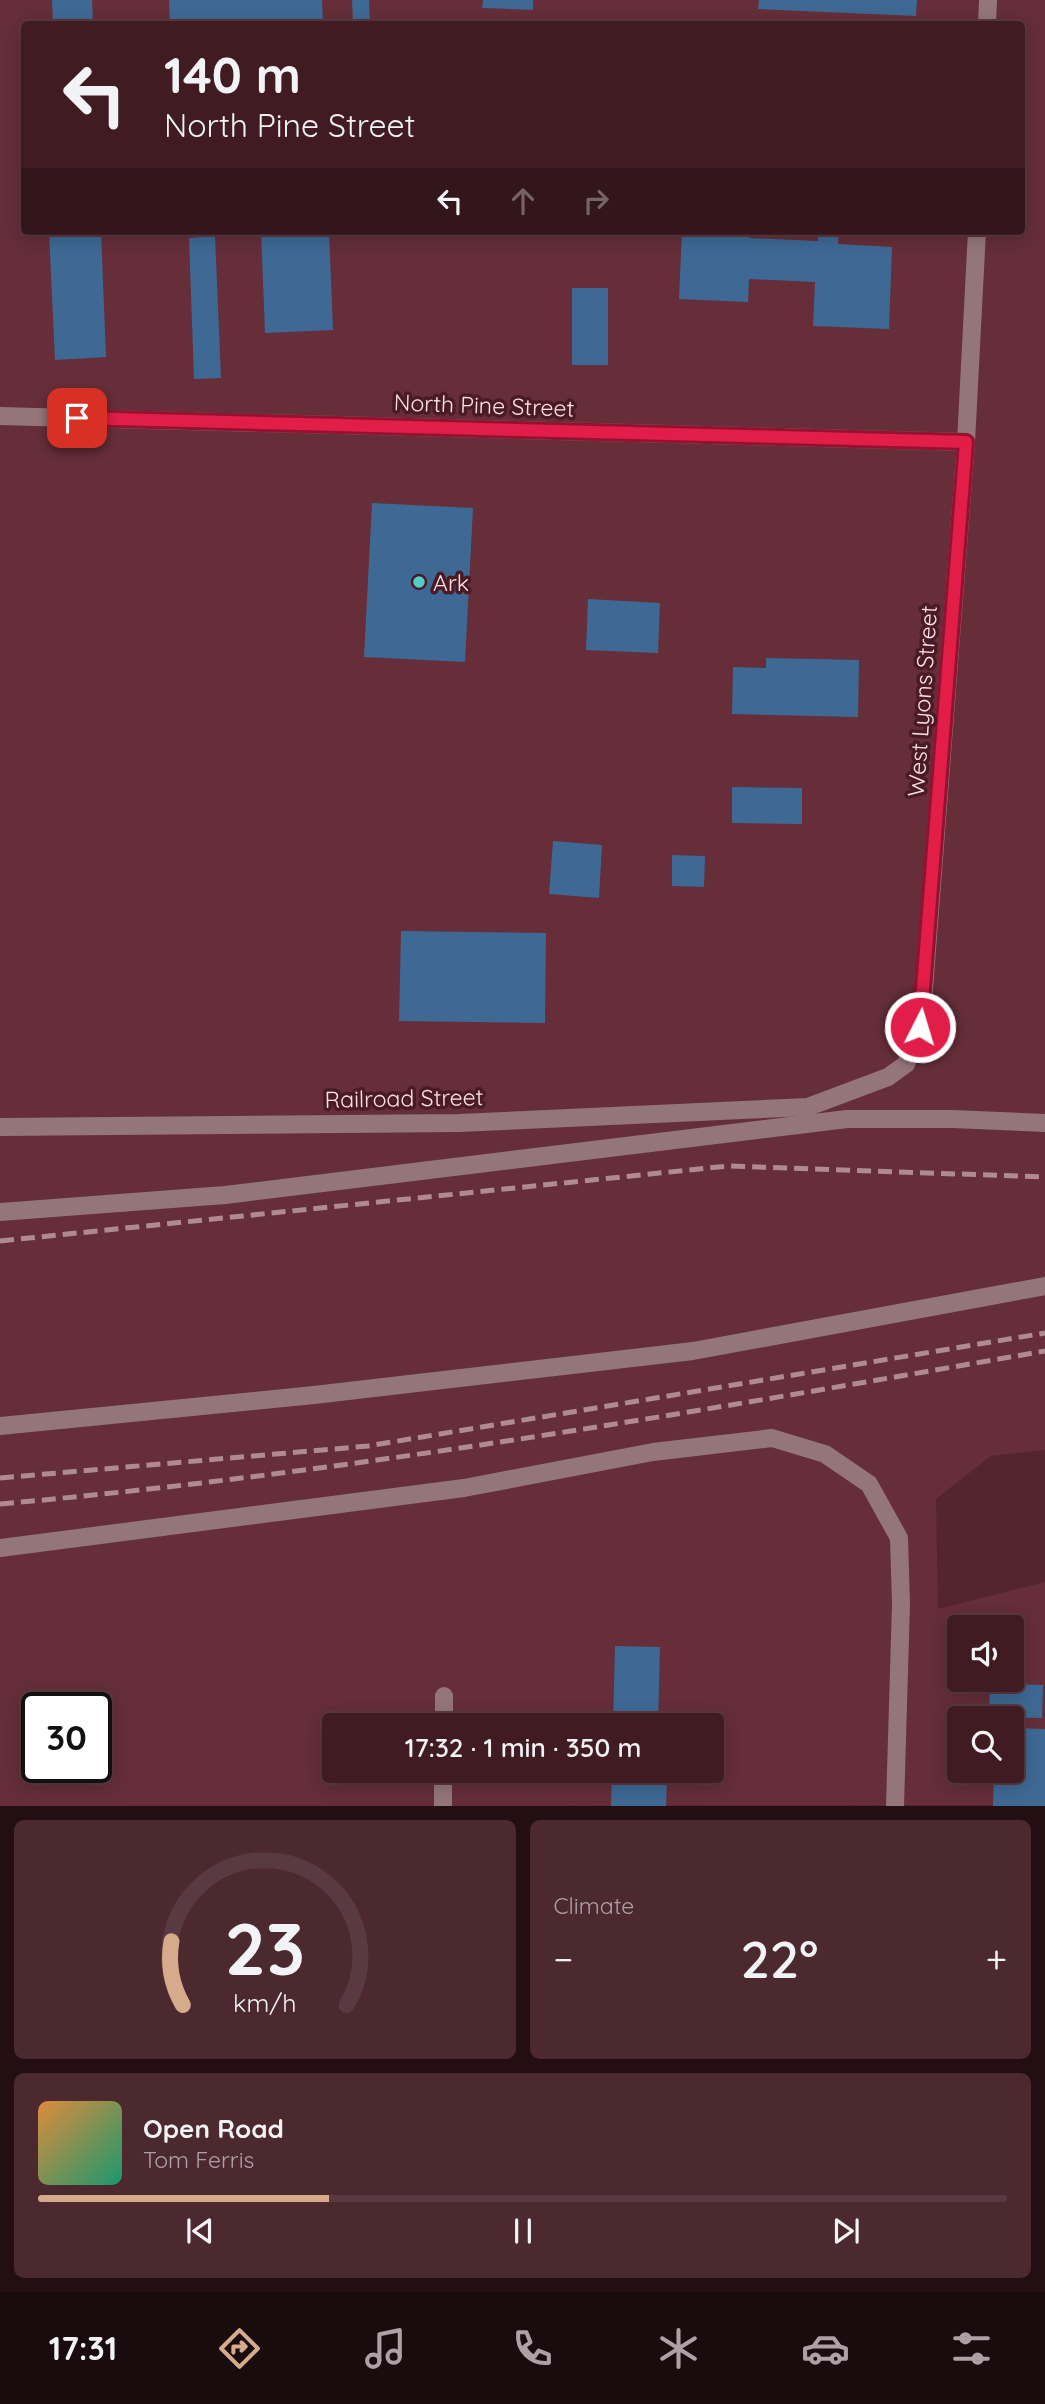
<!DOCTYPE html>
<html lang="en">
<head>
<meta charset="utf-8">
<style>
	:root { --surface:#401c22; --page:#4b292f; --text:#f1f3f6; --muted:#aea1a5; --line:#593a40; --accent:#d6ab8b }
	body { margin:0; font-family:Quicksand,sans-serif; background:var(--page); color:var(--text); height:100vh; display:flex; flex-direction:column; font-size:26px; white-space:nowrap }
	* { box-sizing:border-box; margin:0 }
	p { font-size:23px; color:var(--muted) }
	.icon { flex:none; width:38px; height:38px; fill:none; stroke:currentColor; stroke-width:2; stroke-linecap:round; stroke-linejoin:round }
	.map { position:relative; height:1806px; overflow:hidden }
	.sheet { display:flex; flex-direction:column; gap:14px; padding:14px; background:#230f13; flex:1 }
	.sheet>* { flex:none }
	.banner { position:absolute; left:21px; top:21px; width:1004px; height:214px; border-radius:7px; box-shadow:0 4px 18px #0003,0 0 0 2px var(--line); background:#401c22; color:var(--text); overflow:hidden }
	.controls { position:absolute; left:947px; top:1615px; display:grid; gap:14px }
	.controls a { display:grid; place-items:center; width:77px; height:77px; border-radius:7px; background:var(--surface); box-shadow:0 4px 18px #0003,0 0 0 2px var(--line); font-size:35px }
	.speed { position:absolute; left:21px; top:1692px; display:flex; gap:14px; font-size:35px; font-weight:700; text-align:center }
	.speed>* { display:grid; place-content:center; width:91px; height:91px; border-radius:50%; background:var(--surface); box-shadow:0 4px 18px #0003,0 0 0 2px var(--line); line-height:1 }
	.speed .limit { border:4px solid #111; border-radius:10px; background:#fff; color:#111 }
	.pin { position:absolute; display:grid; place-items:center; width:60px; height:60px; color:#fff; margin:-30px; border-radius:14px; box-shadow:0 4px 10px #0006 }
	.me { position:absolute; width:77px; margin:-38px; rotate:5deg; stroke-linejoin:round; filter:drop-shadow(0 0 5px #0008) }
	.turn { display:flex; align-items:center; gap:24px; height:147px; padding:0 28px; font-size:32px }
	.turn .icon { width:91px; height:91px; stroke-width:2.5 }
	.turn b { display:block; font-size:49px; line-height:60px }
	.lanes { display:flex; align-items:center; height:66px; padding:0 28px; background:#0003; justify-content:center; gap:35px; direction:ltr }
	.lanes .off { opacity:.35 }
	.big { font-size:52px; font-weight:600; line-height:1.1 }
	.sheet .card { flex:1; display:flex; flex-direction:column; justify-content:center; gap:10px; min-width:0; padding:0 24px; border-radius:10px; background:var(--page) }
	.sheet .dial { align-items:center; gap:0 }
	.dial svg { height:182px; overflow:visible; fill:none; stroke:var(--line); stroke-width:7; stroke-linecap:round; text-anchor:middle }
	.dial text { fill:var(--text); stroke:none }
	.song { display:flex; align-items:center; gap:21px }
	.cover { width:84px; height:84px; border-radius:10px; background:linear-gradient(135deg,hsl(30 70% 55%),hsl(160 70% 35%)) }
	.played { height:7px; border-radius:4px; background:linear-gradient(90deg,var(--accent) 30%,var(--line) 30%) }
	.keys { display:flex; justify-content:space-around; direction:ltr }
	.heat { display:flex; justify-content:space-between; align-items:center; font-size:38px; direction:ltr }
	.sheet .tiles { flex:1; display:grid; gap:14px; grid-template-columns:1fr 1fr }
	.card:last-child { grid-column:span 2 }
	.trip { position:absolute; left:322px; top:1713px; width:402px; height:70px; border-radius:7px; background:var(--surface); box-shadow:0 4px 18px #0003,0 0 0 2px var(--line); font-weight:600; line-height:70px; text-align:center }
	.dock { display:flex; height:112px; justify-content:space-around; align-items:center; background:#1a0b0e; color:var(--muted) }
	.dock .icon { width:49px; height:49px }
	.dock .active { color:var(--accent) }
	.dock b { font-size:32px; color:var(--text) }
	.map>svg:first-child { display:block }
	.built { fill:#652e39; fill-rule:evenodd }
	.building { fill:#3e6994 }
	.lines { fill:none; stroke-linecap:round; stroke-linejoin:round }
	.minor { stroke:#947679; stroke-width:18 }
	.rail { stroke:#af8b91; stroke-width:5; stroke-dasharray:14 7; stroke-linecap:butt }
	.route-casing { stroke:#92132f; stroke-width:18 }
	.route { stroke:#e11d48; stroke-width:12 }
	.poi-dot { fill:#54cdc7; stroke:#4a1b24; stroke-width:2.5 }
	.labels { text-anchor:middle; dominant-baseline:central; stroke-width:7; stroke-linejoin:round; paint-order:stroke }
	.street-label { font-size:23px; fill:#fbe1e4; stroke:#4a1b24 }
	.poi-label { font-size:23px; fill:#fbe1e4; stroke:#4a1b24; text-anchor:start }
</style>
</head>
<body>
<div class="map">
<svg width="1045" height="1806" viewBox="0 0 1045 1806">
	<rect width="100%" height="100%" fill="#55252e"/>
	<!-- built -->
	<path class="built" d="M0,0H1045V1450L991,1456L936,1499L938,1609L1045,1582V1805L0,1806ZM24,24H1022V231H24ZM959,1628H1012V1680H959ZM37,1708H96V1768H37ZM959,1718H1012V1771H959ZM334,1726H712V1771H334Z"/>
	<!-- building -->
	<g class="building">
		<polygon points="52,0 92,0 93,24 53,24"/>
		<polygon points="169,0 322,0 323,24 170,24"/>
		<polygon points="352,0 369,0 370,24 353,24"/>
		<polygon points="483,0 533,0 533,10 482,8"/>
		<polygon points="759,0 917,0 916,16 758,9"/>
		<polygon points="49,231 101,231 106,357 55,360"/>
		<polygon points="261,231 329,231 333,330 265,333"/>
		<polygon points="682,231 750,231 749,238 818,241 818,231 839,231 838,244 892,247 889,329 813,326 815,282 749,279 748,302 679,299"/>
		<polygon points="215,236 221,378 194,379 189,238"/>
		<rect x="572" y="288" width="36" height="77"/>
		<polygon points="372,503 473,508 465,662 364,657"/>
		<polygon points="588,599 660,603 658,653 586,650"/>
		<polygon points="766,658 859,660 858,717 732,714 733,667 766,668"/>
		<polygon points="732,787 802,788 802,824 732,823"/>
		<polygon points="553,841 602,845 599,898 549,894"/>
		<polygon points="672,855 705,856 704,887 672,886"/>
		<polygon points="401,931 546,933 545,1023 399,1021"/>
		<polygon points="615,1646 660,1647 658,1726 613,1726"/>
		<polygon points="990,1684 1043,1685 1042,1718 989,1717"/>
		<rect x="506" y="1718" width="37" height="8"/>
		<polygon points="1012,1728 1045,1729 1045,1806 993,1806 994,1771 1012,1771"/>
		<polygon points="507,1771 543,1771 543,1784 507,1785"/>
		<polygon points="612,1771 657,1771 657,1778 667,1778 666,1806 611,1806"/>
	</g>
	<g class="lines">
		<!-- minor -->
		<g class="minor">
			<polyline points="987,24 988,0"/>
			<polyline points="0,416 966,442"/>
			<polyline points="0,1127 459,1123 808,1107 888,1077 906,1064 921,1027 966,442 977,231"/>
			<polyline points="0,1212 225,1195 847,1119 953,1119 1045,1123"/>
			<polyline points="0,1426 314,1395 693,1351 1045,1286"/>
			<polyline points="0,1548 464,1488 653,1452 772,1438 825,1454 869,1484 899,1538 901,1604 895,1806"/>
			<polyline points="444,1726 444,1696"/>
			<polyline points="443,1806 443,1771"/>
		</g>
		<!-- rail -->
		<g class="rail">
			<polyline points="0,1241 728,1166 1045,1177"/>
			<polyline points="0,1478 368,1446 1045,1333"/>
			<path d="M0,1504C350,1473 699,1411 1045,1351"/>
		</g>
	</g>
	<g class="lines">
		<!-- route casing -->
		<g class="route-casing">
			<polyline id="route" points="77,418 966,442 920,1027"/>
		</g>
		<!-- route -->
		<use href="#route" class="route"/>
	</g>
	<!-- markers -->
	<circle class="poi-dot" cx="419" cy="582" r="7"/>
	<g class="labels">
		<!-- street labels -->
		<g class="street-label">
			<text transform="translate(484 405) rotate(2)">North Pine Street</text>
			<text transform="translate(922 701) rotate(-86)">West Lyons Street</text>
			<text transform="translate(404 1098) rotate(-1)">Railroad Street</text>
		</g>
		<!-- poi labels -->
		<g class="poi-label">
			<text x="433" y="582">Ark</text>
		</g>
	</g>
</svg>
<div class="controls">
<a><svg class="icon" aria-label="sound" viewBox="0 0 24 24"><path d="M4 9h4l5-4v14l-5-4H4zM17 9q2 3 0 6"/></svg></a>
<a><svg class="icon" aria-label="search" viewBox="0 0 24 24"><circle cx="10" cy="10" r="6"/><path d="M15 15l6 6"/></svg></a>
</div>
<div class="speed"><div class="limit">30</div></div>
<div class="pin" style="left:77px;top:418px;background:#d93025"><svg class="icon" aria-label="arrive" viewBox="0 0 24 24"><path d="M6 21V4h12l-3 4 3 4H6"/></svg></div>
<svg class="me" style="left:920px;top:1027px" viewBox="-20 -20 40 40"><circle r="17" fill="#e11d48" stroke="#fff" stroke-width="3"/><path d="M0-11L8 9 0 5-8 9z" fill="#fff"/></svg>
<div class="trip">17:32 · 1 min · 350 m</div>
<div class="banner">
<div class="turn"><svg class="icon" aria-label="left" viewBox="0 0 24 24"><path d="M17 20v-9H6M10 6l-5 5 5 5"/></svg><div><b>140 m</b>North Pine Street</div></div>
<div class="lanes"><svg class="icon" aria-label="left" viewBox="0 0 24 24"><path d="M17 20v-9H6M10 6l-5 5 5 5"/></svg><svg class="icon off" aria-label="ahead" viewBox="0 0 24 24"><path d="M12 20V5M6 11l6-6 6 6"/></svg><svg class="icon off" aria-label="right" viewBox="0 0 24 24"><path d="M7 20v-9h11M14 6l5 5-5 5"/></svg></div>
</div>
</div>
<section class="sheet">
<div class="tiles">
<div class="card dial"><svg viewBox="0 0 100 80">
<path d="M14 69A42 42 0 1 1 86 69"/>
<path d="M14 69A42 42 0 0 1 9 41" stroke="#d6ab8b"/>
<text x="50" y="56" font-size="32" font-weight="700">23</text>
<text x="50" y="72" font-size="11">km/h</text>
</svg></div>
<div class="card"><p>Climate</p>
<div class="heat"><a>−</a><b class="big">22°</b><a>+</a></div>
</div>
<div class="card">
<div class="song"><i class="cover"></i><div><b>Open Road</b><p>Tom Ferris</p></div></div>
<div class="played"></div>
<div class="keys"><svg class="icon" aria-label="previous" viewBox="0 0 24 24"><path d="M18 5L8 12l10 7zM5 5v14"/></svg><svg class="icon" aria-label="pause" viewBox="0 0 24 24"><path d="M8 5v14M16 5v14"/></svg><svg class="icon" aria-label="next" viewBox="0 0 24 24"><path d="M6 5l10 7-10 7zM19 5v14"/></svg></div>
</div>
</div>
</section>
<nav class="dock">
<b>17:31</b>
<svg class="icon active" aria-label="directions" viewBox="0 0 24 24"><path d="M12 3l9 9-9 9-9-9zM9 14v-3h6M13 9l2 2-2 2"/></svg>
<svg class="icon" aria-label="music" viewBox="0 0 24 24"><path d="M9 18V5l10-2v13"/><circle cx="6" cy="18" r="3"/><circle cx="16" cy="16" r="3"/></svg>
<svg class="icon" aria-label="phone" viewBox="0 0 24 24"><path d="M5 4h4l2 5-3 2q2 4 5 5l2-3 5 2v4C11 20 4 13 5 4z"/></svg>
<svg class="icon" aria-label="climate" viewBox="0 0 24 24"><path d="M12 3v18M4 7l16 10M4 17L20 7"/></svg>
<svg class="icon" aria-label="car" viewBox="0 0 24 24"><path d="M5 17H2v-5l4-1 3-4h7l3 4 3 1v5h-3M9 17h6M6 11h13"/><circle cx="7" cy="17" r="2"/><circle cx="17" cy="17" r="2"/></svg>
<svg class="icon" aria-label="filters" viewBox="0 0 24 24"><path d="M4 7h16M4 17h16"/><circle cx="9" cy="7" r="2"/><circle cx="15" cy="17" r="2"/></svg>
</nav>
</body>
</html>
